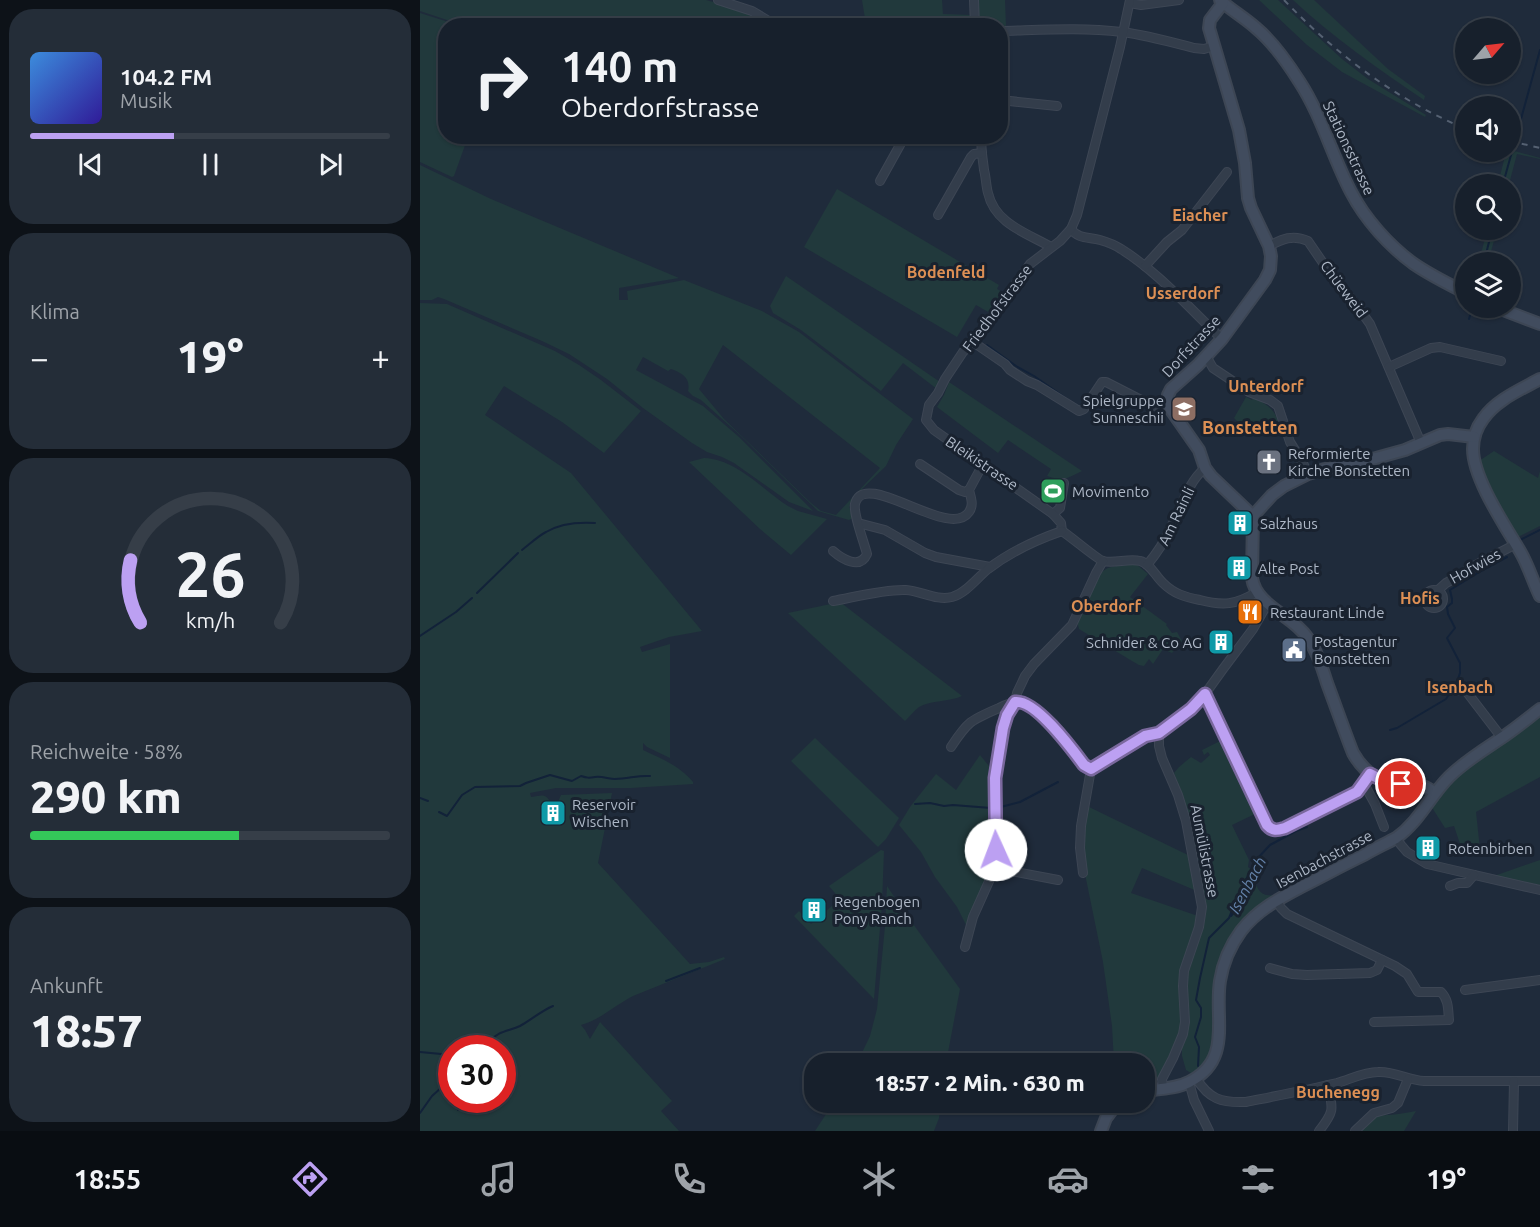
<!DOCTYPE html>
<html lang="de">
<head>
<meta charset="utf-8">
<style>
	:root { --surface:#17202c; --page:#242d38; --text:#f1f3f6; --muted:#9ea3a9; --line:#363e48; --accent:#bca0f2 }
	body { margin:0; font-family:Ubuntu,sans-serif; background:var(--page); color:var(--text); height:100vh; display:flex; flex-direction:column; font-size:22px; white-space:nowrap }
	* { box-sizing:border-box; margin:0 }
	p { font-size:20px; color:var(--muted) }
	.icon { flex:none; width:33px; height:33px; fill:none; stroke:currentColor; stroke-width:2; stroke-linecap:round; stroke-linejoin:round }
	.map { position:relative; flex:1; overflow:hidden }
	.side { display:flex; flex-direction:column; gap:9px; padding:9px; background:#0d1218; width:420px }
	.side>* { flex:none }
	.hud { position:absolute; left:18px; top:18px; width:570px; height:126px; border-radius:24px; box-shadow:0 2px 4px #0004,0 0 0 2px var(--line); background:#17202c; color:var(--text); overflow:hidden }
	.needle { width:39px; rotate:62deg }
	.tools { position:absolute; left:1035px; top:18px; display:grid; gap:12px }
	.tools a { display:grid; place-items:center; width:66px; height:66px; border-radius:50%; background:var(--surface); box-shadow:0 2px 4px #0004,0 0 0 2px var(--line); font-size:30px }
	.speed { position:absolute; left:18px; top:1035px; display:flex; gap:12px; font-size:30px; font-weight:700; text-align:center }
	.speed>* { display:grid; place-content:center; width:78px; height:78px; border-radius:50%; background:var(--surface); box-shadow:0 2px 4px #0004,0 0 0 2px var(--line); line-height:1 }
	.speed .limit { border:9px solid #d22; background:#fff; color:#111 }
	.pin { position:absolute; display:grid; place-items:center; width:51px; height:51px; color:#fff; margin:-26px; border:3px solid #fff; border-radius:50%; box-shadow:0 2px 6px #0007 }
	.me { position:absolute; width:66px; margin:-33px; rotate:358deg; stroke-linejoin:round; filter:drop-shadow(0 0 4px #0008) }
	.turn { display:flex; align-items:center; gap:21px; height:126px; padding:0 24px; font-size:27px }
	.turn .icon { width:78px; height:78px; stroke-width:2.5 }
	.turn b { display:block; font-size:42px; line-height:51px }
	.big { font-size:45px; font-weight:800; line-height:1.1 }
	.side .tile { flex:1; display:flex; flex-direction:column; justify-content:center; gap:9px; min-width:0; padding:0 21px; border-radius:24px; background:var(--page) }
	.side .dial { align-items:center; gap:0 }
	.dial svg { height:156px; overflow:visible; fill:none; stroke:var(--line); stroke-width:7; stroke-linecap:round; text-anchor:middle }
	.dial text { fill:var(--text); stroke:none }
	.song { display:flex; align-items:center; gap:18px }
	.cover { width:72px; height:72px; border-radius:9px; background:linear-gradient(135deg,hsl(210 70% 55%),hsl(250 70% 35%)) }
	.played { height:6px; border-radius:3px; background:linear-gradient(90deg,var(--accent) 40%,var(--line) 40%) }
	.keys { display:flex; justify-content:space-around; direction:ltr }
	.heat { display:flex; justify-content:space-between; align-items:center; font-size:33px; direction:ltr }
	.charge { height:9px; border-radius:4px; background:linear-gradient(90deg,#34c759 58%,var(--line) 0) }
	.trip { position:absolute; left:384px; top:1053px; width:351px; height:60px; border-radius:24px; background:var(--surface); box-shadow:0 2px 4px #0004,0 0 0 2px var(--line); font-weight:800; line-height:60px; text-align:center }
	.tabs { display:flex; height:96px; justify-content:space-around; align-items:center; background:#090d12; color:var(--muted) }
	.tabs .icon { width:42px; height:42px }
	.tabs .active { color:var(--accent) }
	.tabs b { font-size:27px; color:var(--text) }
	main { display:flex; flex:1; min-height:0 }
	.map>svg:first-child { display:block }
	.green { fill:#21393c; fill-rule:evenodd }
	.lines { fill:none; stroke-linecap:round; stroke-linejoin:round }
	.stream { stroke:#122239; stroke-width:2 }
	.street-casing { stroke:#3d4654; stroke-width:10 }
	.secondary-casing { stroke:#3d4654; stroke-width:14 }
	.street { stroke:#333d4b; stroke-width:8 }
	.secondary { stroke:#414c5e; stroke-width:10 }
	.rail { stroke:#556172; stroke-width:2; stroke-dasharray:6 6; stroke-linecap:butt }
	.route-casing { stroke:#7a689d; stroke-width:15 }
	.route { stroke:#bca0f2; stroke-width:10 }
	.labels { text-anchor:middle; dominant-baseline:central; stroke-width:6; stroke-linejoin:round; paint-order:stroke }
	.street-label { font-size:15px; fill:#aeb8c7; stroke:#19222f }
	.poi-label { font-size:15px; fill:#aeb8c7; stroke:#19222f; text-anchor:start }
	.neighbourhood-label { font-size:16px; font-weight:bold; fill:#dc8f54; stroke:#19222f }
	.water-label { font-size:16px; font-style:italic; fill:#6482a9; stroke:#19222f }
	.quarter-label { font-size:18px; font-weight:bold; fill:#dc8f54; stroke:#19222f }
</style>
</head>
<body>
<main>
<section class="side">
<div class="tile">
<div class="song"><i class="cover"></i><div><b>104.2 FM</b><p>Musik</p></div></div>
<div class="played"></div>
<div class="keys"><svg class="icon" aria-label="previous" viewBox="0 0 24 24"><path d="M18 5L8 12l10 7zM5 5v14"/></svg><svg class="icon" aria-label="pause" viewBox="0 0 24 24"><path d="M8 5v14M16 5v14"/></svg><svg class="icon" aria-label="next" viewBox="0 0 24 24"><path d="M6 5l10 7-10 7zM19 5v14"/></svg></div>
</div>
<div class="tile"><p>Klima</p>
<div class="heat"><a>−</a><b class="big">19°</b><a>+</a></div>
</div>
<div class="tile dial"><svg viewBox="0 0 100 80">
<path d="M14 69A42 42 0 1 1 86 69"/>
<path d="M14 69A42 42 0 0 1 9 37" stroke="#bca0f2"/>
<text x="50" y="56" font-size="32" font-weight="700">26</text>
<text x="50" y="72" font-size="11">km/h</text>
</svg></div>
<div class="tile"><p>Reichweite · 58%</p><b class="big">290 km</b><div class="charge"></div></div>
<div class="tile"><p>Ankunft</p><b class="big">18:57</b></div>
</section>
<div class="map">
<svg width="1120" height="1131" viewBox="0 0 1120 1131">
	<rect width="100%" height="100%" fill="#1f2b3b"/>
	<!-- green -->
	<g class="green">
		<polygon points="0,0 286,0 323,10 352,25 45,26 0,11"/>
		<polygon points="442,0 522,0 523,14 552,15 552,20 517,20 516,25 446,25"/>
		<polygon points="556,0 585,0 586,26 557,25"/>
		<polygon points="839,0 858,0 922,59 948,79 1006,115 1005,117 922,72 887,45"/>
		<path d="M873,0H894L968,69L1005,96L1004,100C958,69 913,37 873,0Z"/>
		<polygon points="0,13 38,25 26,26 26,136 48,137 34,176 32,177 0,162"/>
		<polygon points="1091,150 1120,158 1120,159 1097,154 1089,184 1078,184 1086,152 1090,152"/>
		<path d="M0,165L71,199L259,278L199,288V300H208L207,291L264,280L342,311L379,332L493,419L476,445L466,466L442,489V491L435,497L431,505L429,507L433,515V518L429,520L398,511L320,435L281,400L273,396L268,391C271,378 262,373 251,369L248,371L223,357L216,370L283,406L319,437L393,511L369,502L314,463L302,457L287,452L272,443L223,408L187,379L149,354L122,341L24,299L18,297L12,300H0ZM303,345L460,468L416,515L401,511L391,503L304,419L279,389Z"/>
		<polygon points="417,189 579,285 577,289 584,293 570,313 556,305 537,337 384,247"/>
		<polygon points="1067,230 1077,230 1068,262 1059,262"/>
		<polygon points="366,276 520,382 517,389 483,363 461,391 381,330 353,313 350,306"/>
		<path d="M0,303L27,304L135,351L159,365L181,380L221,411L184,453L142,422L84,386L65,415L151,473L282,631L249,637L220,647L222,652L250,644V758L227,747L223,743V750C242,759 260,766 273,782V784L211,788H136L110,793L111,797C124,795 125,793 132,804L138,802L141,795L192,793L178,863L270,964L289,962L304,957L305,959L213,996C195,1005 180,1020 161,1025L165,1030L170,1039L180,1022L252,1101L241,1111L259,1131H0ZM32,1048H82V1100H32Z"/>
		<path d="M529,382L662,471C647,478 644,482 627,476L631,469L588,440L578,453L517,407L524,395Z"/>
		<path d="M826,397L832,400L834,397C847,405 855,409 859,424L841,425L833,432L827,431L814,418Z"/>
		<path d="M1074,451L1118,478L1120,471V526L1098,537C1091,531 1087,521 1083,513C1074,496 1066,479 1059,461Z"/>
		<path d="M284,458C316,459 342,489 368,506L378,511L407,519L371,555L340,529L269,462Z"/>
		<path d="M716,564L728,574L710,597L747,624L746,625L752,633L757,632L762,641L752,653L743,649L733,664L729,659L724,666L719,665L712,661L659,629L657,621C663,606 673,574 688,568C697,565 707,565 716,564Z"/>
		<path d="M420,602L542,696C529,702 511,700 499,707C494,711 489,717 485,721L368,613Z"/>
		<polygon points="1120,715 1120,777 1056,812 1060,849 1044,856 1034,826 1025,828 1011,806 1022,791 1038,775"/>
		<polygon points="395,738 479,818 466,839 458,847 371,761"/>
		<path d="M802,740L837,813L812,825L829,860L828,867L834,872L832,877C839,890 839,897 856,895L802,957L793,1049L784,1064L779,1069L771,1073L766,1070L762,1056V1043L750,1056L735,1084L725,1088L724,1064L694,1063L692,1026L683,962L665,874L663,843L667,806L770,856L777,891L722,868L711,893L778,916L774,934L766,957L772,959L784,926V903L783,889L766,807L754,773L759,767L771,757L781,763L790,755L788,752L784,755L782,750Z"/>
		<polygon points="560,755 573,771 572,811 574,844 571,872 548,929 537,907 515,877 501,852 479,825 490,807 516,774 536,790"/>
		<polygon points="461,850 464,851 462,904 454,999 374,916 379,911 391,924 420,899 409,886"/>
		<polygon points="1120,860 1120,885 1074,876"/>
		<polygon points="467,886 483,910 540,989 526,1063 437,1063 450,1036 457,1009 465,926"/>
		<polygon points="414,1102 521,1102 521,1103 519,1118 514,1131 395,1131"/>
		<path d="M996,1111L984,1131H939L940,1128L959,1115C971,1116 984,1113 996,1111Z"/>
	</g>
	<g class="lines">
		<!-- stream -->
		<g class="stream">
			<polyline points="1083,184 1120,50"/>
			<polyline points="1064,262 1072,230"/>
			<polyline points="1049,319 1052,308"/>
			<polyline points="567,345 596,366 614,376 647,399"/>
			<polyline points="1100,540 1120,530"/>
			<path d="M102,550C110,544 118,536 126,532C141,523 159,522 175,523"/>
			<polyline points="57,593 98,553"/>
			<polyline points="0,636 36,612 52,598"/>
			<polyline points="970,730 977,728 1026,699 1037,682 1040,673 1040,663 1027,638 1035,628 1028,614 1027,607 1032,603 1032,599 1030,590 1061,571 1087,557"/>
			<polyline points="0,798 8,801"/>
			<polyline points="495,804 510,803 524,806 533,805 571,808"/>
			<polyline points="577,808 600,802 638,782"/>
			<path d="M19,812L27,816L42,795L55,787L100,786L106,783L130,775L152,781L161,776C167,778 169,778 175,777C182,776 189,779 195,779C208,779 218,775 230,776"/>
			<polyline points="824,897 825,885"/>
			<polyline points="811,916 820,905"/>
			<polyline points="246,981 280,968"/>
			<path d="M70,1041C78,1031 89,1031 100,1026C111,1020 121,1011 133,1006"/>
			<polyline points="62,1048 64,1046"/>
			<polyline points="0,1052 32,1055"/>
			<polyline points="778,1066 779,1047 775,1037 781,1017 781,1008 776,1000 780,978 789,938 809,918 818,896 836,860 850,845 876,831 887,827"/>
			<polyline points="35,1100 38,1110"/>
			<polyline points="0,1113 12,1096 32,1078"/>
		</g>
		<!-- street casing -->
		<g class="street-casing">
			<g id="street">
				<polyline points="298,0 332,11 357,26"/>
				<polyline points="554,0 555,26"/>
				<polyline points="710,3 721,5 759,0"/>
				<path d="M580,31C621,30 661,27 702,32C726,35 751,42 774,48L784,49L794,46"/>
				<polyline points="580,100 637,106"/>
				<polyline points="550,136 561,140"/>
				<path d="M562,136C560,147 563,159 564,170C566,177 566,186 568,193C575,224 607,233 631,247"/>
				<polyline points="460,181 485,136"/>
				<polyline points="518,215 551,157 554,154 562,153"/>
				<path d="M651,229C658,239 669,237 680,240C687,242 695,245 701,249C738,272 770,309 802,339"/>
				<path d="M849,246C862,239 873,234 888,241L914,279L935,303L950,324L1001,443"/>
				<polyline points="725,266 747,242 762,230 807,172"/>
				<polyline points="553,342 585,364 590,370 607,381 617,385 659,411 664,409 682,382 686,382 733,406 747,401"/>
				<polyline points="786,356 793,368 829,392 850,400 858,406 870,442 883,463 888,474"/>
				<polyline points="969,367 1011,348 1020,347 1081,361"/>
				<polyline points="500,464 539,490 545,492 549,490"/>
				<polyline points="633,514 640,508 644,483"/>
				<polyline points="438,523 465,530 505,553 516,557 570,567"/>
				<polyline points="642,531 641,523 633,514 514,430 506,420 509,405 518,393 525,379 543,352 557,337 610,264 640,241 651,229 657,215 700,47 710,0"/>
				<path d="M642,531C650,536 678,560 683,561C694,564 709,558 720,561C730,563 736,577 743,583C754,594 765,597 780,600C803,606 816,605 837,592"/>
				<path d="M413,551C422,559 440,570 447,554C444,542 433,514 435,504C444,467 529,541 549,512C554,505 551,498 549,490L563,464"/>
				<path d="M727,565C737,553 744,543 750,529C761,509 767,483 785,468"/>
				<circle cx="1014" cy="599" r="9"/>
				<polyline points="1017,591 1026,583 1046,572 1048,569 1096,544"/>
				<path d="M413,601C435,597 465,589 486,590C501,591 517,601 532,597C546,593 557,578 568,569C590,552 616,540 642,531"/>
				<polyline points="1034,691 1046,691 1082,738"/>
				<path d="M785,694L847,825C853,832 857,831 865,828L937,792L949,774"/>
				<polyline points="739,733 739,746 742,758 758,795 766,821 782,907 779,927 764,971 763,986 765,1022 763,1034 753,1058 742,1079 743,1088"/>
				<path d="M531,747C548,721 551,720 579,708C587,704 594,701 602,701L631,724L664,765L671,769L725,737L739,733L771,709L785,694L803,669L833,629L848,603"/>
				<polyline points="943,782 955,804 964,827"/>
				<polyline points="976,838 981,845 987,852 1007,864 1120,890"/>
				<polyline points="575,868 638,880"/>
				<polyline points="663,873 660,848 661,826 671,769"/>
				<polyline points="1030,886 1038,883 1047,883 1054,875"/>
				<path d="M857,901L861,908L867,914L975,966L987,974L998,992H1021C1029,1000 1028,1010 1029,1020L954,1022"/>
				<polyline points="545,947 553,917 575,868 576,850 575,778 583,728 587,715 595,702 597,693 605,676 614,664 652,625 676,573 683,561"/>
				<polyline points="850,968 872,974 887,975 950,973 957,970 962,960"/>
				<polyline points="1045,990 1120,980"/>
				<path d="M776,1078C789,1099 801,1103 826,1102C856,1096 887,1090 917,1083C931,1079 944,1072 958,1072C974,1071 988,1080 1004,1081H1120"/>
				<polyline points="769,1082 774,1100 789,1131"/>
				<path d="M899,1131C915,1111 913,1109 908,1085"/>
				<polyline points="935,1131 954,1113 972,1108 978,1103 988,1079"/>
				<polyline points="1093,1131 1094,1081"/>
			</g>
		</g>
		<!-- secondary casing -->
		<g class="secondary-casing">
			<g id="secondary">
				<path d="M800,0C811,10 825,18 836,28C853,42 867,62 879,81C902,116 912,156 931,192C945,219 969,246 994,264C1010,275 1028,284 1046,293"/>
				<path d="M803,3L790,20L789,28L819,130L825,163L828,198L831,208L849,246L851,256L850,270L845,280L802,339L778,365L751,389L748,395L747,401L751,410L779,450L785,468L791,476L833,516L832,578C836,606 872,615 887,637C897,651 902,667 907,683C916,707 924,730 933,753C943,771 957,782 978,784C994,785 1001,782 1015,793"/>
				<polyline points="1078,308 1120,324"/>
				<path d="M1120,379C1100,390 1076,400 1063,419C1057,427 1053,438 1053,449C1053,479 1086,527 1101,553C1109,567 1113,582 1120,596"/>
				<polyline points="833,516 852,495 864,486 888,474 905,469 956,458 985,450 1020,435 1028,434 1054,437"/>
				<path d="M724,1091C739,1089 756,1089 769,1082C813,1060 794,1018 800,981C803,962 810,946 821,931C837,910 860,898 883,886C903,876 923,865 944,855C954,849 965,844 976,838C999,822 1010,796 1029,777C1044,762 1062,751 1080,739C1094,730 1107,719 1120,709"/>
				<polyline points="681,1131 686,1118 698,1102"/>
			</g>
		</g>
		<!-- street -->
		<use href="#street" class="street"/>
		<!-- secondary -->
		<use href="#secondary" class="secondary"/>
		<!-- rail -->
		<g class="rail">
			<path d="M864,0C917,55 975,99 1046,129"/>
			<polyline points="1090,141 1120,148"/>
		</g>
	</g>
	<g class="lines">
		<!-- route casing -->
		<g class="route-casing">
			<path id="route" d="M576,850L575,778L583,728L587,715L595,702C615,699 652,749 664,765L671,769L725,736L739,733L771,709L785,694L847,825C853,832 858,830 865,828L937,792L950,774L964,781L981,784"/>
		</g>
		<!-- route -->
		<use href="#route" class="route"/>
	</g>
	<!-- icons -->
	<defs>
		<g id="school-square" transform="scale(1.35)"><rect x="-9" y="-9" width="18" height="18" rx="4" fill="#8d6e63" stroke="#19222f"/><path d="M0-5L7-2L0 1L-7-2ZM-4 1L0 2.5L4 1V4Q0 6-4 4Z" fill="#fff"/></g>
		<g id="church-square" transform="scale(1.35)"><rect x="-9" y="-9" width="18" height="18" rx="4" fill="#6b7280" stroke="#19222f"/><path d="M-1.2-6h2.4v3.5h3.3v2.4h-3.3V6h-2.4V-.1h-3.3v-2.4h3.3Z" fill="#fff"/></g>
		<g id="stadium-square" transform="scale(1.35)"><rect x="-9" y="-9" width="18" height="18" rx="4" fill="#2e9e5b" stroke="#19222f"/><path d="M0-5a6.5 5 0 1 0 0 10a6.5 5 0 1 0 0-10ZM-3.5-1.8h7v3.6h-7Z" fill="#fff"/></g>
		<g id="building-square" transform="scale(1.35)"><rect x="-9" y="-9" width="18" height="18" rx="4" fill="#0f9aa8" stroke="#19222f"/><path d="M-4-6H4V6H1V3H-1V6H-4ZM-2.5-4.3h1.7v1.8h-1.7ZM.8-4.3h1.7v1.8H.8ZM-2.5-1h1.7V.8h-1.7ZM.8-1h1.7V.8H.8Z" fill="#fff"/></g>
		<g id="restaurant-square" transform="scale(1.35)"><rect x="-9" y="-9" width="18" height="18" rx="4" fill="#e8710a" stroke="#19222f"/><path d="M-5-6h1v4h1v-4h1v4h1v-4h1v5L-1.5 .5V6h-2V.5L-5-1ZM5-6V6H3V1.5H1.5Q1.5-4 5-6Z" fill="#fff"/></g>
		<g id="civic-square" transform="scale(1.35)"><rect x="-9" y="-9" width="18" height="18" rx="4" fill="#5c6f8a" stroke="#19222f"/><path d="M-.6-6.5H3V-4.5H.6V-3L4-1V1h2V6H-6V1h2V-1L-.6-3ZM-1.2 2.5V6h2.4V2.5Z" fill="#fff"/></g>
	</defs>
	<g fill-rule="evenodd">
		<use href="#school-square" x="764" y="409"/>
		<use href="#church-square" x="849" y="462"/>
		<use href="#stadium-square" x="633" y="491"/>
		<use href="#building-square" x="820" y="523"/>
		<use href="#building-square" x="819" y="568"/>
		<use href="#restaurant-square" x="830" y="612"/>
		<use href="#building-square" x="801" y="642"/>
		<use href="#civic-square" x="874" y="650"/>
		<use href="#building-square" x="133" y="813"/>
		<use href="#building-square" x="1008" y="848"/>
		<use href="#building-square" x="394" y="910"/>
	</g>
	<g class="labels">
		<!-- street labels -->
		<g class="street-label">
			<text transform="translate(929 148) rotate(65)">Stationsstrasse</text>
			<text transform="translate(924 289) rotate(53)">Chüeweid</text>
			<text transform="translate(577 308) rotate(-53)">Friedhofstrasse</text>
			<text transform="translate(771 346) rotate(-47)">Dorfstrasse</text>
			<text transform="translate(562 463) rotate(34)">Bleikistrasse</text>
			<text transform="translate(756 516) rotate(-64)">Am Rainli</text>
			<text transform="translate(1055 566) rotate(-29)">Hofwies</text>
			<text transform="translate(785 851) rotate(79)">Aumülistrasse</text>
			<text transform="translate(904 859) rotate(-28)">Isenbachstrasse</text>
		</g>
		<!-- poi labels -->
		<g class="poi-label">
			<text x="744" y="400" text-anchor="end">Spielgruppe<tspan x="744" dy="17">Sunneschii</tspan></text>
			<text x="868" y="453">Reformierte<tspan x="868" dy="17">Kirche Bonstetten</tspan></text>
			<text x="652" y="491">Movimento</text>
			<text x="840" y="523">Salzhaus</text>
			<text x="838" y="568">Alte Post</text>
			<text x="850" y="612">Restaurant Linde</text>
			<text x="894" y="641">Postagentur<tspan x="894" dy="17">Bonstetten</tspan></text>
			<text x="782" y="642" text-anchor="end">Schnider &amp; Co AG</text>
			<text x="152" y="804">Reservoir<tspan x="152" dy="17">Wischen</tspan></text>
			<text x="1028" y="848">Rotenbirben</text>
			<text x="414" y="901">Regenbogen<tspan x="414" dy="17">Pony Ranch</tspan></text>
		</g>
		<!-- neighbourhood labels -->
		<g class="neighbourhood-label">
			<text x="780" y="215">Eiacher</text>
			<text x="526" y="272">Bodenfeld</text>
			<text x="763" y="293">Usserdorf</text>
			<text x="846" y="386">Unterdorf</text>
			<text x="1000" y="598">Hofis</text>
			<text x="686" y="606">Oberdorf</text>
			<text x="1040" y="687">Isenbach</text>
			<text x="918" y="1092">Buchenegg</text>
		</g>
		<!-- water labels -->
		<g class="water-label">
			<text transform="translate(827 885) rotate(-62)">Isenbach</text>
		</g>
		<!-- quarter labels -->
		<g class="quarter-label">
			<text x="830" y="427">Bonstetten</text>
		</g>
	</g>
</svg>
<div class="tools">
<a><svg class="needle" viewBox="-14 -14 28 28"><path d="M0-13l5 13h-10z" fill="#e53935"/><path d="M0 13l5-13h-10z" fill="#9ea3a9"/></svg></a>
<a><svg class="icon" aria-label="sound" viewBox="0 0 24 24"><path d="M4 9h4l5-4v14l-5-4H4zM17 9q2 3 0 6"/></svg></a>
<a><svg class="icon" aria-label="search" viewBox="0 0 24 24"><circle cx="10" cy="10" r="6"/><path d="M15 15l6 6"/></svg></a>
<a><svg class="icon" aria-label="layers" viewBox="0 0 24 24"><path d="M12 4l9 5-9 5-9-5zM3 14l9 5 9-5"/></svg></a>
</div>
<div class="speed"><div class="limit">30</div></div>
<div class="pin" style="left:981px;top:784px;background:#d93025"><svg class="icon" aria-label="arrive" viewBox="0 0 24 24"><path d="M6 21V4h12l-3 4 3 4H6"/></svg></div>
<svg class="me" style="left:576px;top:850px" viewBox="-20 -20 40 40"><circle r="19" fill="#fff"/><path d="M0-13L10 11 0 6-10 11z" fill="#bca0f2"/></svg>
<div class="trip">18:57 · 2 Min. · 630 m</div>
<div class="hud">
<div class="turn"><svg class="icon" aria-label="right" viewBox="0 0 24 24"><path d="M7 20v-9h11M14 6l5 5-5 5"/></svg><div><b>140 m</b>Oberdorfstrasse</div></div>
</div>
</div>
</main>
<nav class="tabs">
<b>18:55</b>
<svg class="icon active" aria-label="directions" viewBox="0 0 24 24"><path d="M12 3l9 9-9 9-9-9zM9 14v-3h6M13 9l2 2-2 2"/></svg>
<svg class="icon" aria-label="music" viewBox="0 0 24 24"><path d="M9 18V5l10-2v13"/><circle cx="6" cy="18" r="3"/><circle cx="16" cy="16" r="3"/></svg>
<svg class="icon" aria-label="phone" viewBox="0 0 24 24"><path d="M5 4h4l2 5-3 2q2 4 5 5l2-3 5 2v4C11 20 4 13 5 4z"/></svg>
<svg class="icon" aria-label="climate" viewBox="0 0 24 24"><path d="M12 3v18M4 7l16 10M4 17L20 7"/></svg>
<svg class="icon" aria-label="car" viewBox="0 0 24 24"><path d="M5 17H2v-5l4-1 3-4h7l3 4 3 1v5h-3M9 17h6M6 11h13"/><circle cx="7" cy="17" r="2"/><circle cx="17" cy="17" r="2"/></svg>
<svg class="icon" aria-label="filters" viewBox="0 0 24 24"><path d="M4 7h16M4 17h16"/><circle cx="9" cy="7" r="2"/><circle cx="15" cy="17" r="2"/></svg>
<b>19°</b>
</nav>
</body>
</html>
